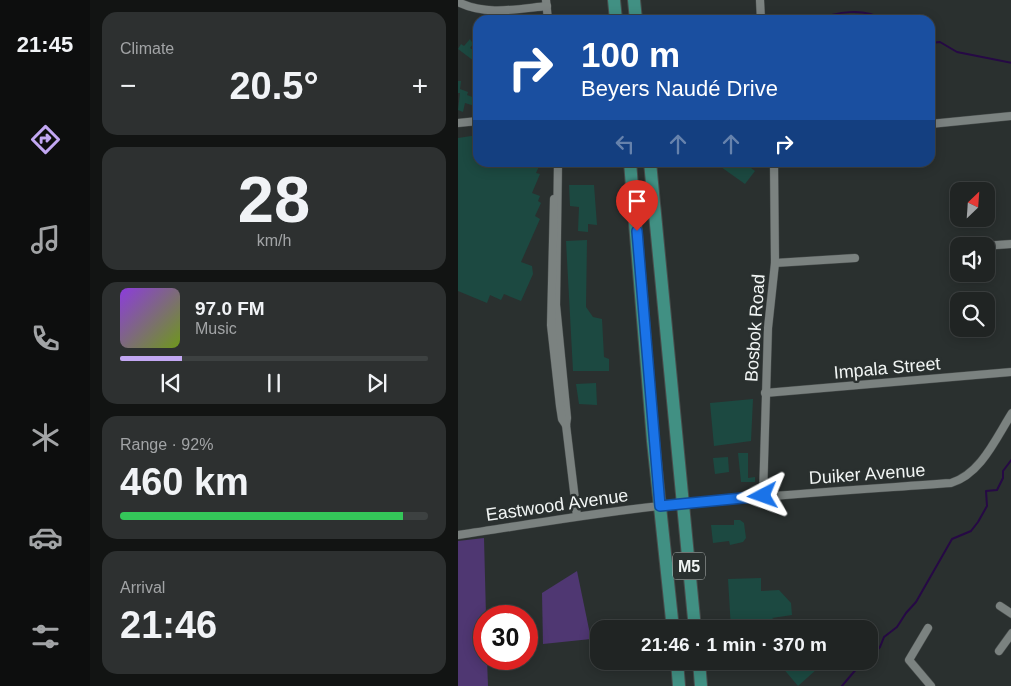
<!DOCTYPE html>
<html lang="en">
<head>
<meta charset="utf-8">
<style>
	:root { --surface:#202423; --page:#2d3030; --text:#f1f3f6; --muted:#a2a4a6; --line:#3d4141; --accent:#c2a7f2 }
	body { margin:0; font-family:Helvetica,sans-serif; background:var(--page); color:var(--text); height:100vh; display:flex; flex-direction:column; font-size:19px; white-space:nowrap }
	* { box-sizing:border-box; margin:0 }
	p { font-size:16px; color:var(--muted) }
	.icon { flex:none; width:28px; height:28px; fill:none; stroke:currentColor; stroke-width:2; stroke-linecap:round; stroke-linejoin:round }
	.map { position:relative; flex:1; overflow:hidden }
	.details { display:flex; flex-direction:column; gap:12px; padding:12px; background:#121413; width:368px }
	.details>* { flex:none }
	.top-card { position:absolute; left:15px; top:15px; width:462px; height:152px; border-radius:15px; box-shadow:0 2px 12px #0003,0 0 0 1px var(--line); background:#1a4fa0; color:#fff; overflow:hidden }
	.needle { width:32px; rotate:25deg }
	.controls { position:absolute; left:492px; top:182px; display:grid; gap:10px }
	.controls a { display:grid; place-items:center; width:45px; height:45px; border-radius:10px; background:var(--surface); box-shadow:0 2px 12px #0003,0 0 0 1px var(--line); font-size:25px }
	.speed { position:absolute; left:15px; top:605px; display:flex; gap:10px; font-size:25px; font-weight:700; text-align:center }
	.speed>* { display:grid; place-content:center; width:65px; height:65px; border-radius:50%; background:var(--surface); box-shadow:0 2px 12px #0003,0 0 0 1px var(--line); line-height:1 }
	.speed .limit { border:8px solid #d22; background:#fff; color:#111 }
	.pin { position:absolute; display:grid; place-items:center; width:42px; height:42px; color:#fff; margin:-51px -21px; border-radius:50% 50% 50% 0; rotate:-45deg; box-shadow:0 0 5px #0007 }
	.pin .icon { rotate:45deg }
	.me { position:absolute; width:55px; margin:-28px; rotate:266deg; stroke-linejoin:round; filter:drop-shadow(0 0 4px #0008) }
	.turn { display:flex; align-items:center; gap:18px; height:105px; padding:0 25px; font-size:22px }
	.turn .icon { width:65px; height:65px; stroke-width:2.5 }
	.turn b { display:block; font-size:35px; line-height:42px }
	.lanes { display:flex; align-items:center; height:48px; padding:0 25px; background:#0003; justify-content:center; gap:25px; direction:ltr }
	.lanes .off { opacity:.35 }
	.big { font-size:38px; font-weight:800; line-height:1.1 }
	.details .tile { flex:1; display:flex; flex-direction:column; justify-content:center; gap:8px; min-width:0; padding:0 18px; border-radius:15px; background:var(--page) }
	.details .dial { align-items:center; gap:0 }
	.dial b { font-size:65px; line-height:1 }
	.song { display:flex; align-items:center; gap:15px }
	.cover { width:60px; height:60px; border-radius:8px; background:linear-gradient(135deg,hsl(270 70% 55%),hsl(80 70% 35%)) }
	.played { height:5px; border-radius:2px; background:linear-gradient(90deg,var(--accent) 20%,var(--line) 20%) }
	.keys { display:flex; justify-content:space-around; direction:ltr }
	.heat { display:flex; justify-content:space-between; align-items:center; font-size:28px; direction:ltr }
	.charge { height:8px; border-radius:4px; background:linear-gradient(90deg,#34c759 92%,var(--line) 0) }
	.trip { position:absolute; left:132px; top:620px; width:288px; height:50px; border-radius:15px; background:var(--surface); box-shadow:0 2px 12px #0003,0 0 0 1px var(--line); font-weight:800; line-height:50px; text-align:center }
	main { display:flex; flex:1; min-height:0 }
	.tabs { display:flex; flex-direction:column; width:90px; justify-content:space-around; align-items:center; background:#0d0e0e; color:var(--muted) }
	.tabs .icon { width:35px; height:35px }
	.tabs .current { color:var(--accent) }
	.tabs b { font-size:22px; color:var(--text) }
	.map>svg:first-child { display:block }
	.green { fill:#4f3772 }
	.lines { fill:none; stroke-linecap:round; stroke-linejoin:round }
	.stream { stroke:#260945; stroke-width:2 }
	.building { fill:#1c4941 }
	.street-casing { stroke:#484d4c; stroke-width:9 }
	.primary-casing { stroke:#484d4c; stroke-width:14 }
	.street { stroke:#7b8280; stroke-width:8 }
	.primary { stroke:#419083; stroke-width:12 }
	.route-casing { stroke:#114b97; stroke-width:12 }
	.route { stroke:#1a73e8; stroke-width:9 }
	.labels { text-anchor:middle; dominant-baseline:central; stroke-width:5; stroke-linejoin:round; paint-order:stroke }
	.shield { fill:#2a302f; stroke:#b5bab9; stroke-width:1 }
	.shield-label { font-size:16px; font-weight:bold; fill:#f1f5f4 }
	.street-label { font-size:18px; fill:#f1f5f4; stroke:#2a302f }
</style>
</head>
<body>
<main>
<nav class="tabs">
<b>21:45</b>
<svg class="icon current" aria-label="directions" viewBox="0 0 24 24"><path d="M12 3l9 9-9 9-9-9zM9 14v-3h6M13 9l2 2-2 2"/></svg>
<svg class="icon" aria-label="music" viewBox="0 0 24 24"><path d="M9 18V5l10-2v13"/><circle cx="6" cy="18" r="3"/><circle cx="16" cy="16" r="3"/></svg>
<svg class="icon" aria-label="phone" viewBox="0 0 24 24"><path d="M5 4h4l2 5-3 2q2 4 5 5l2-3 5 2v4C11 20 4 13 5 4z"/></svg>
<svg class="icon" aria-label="climate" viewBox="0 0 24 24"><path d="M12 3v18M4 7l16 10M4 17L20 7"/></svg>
<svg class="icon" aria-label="car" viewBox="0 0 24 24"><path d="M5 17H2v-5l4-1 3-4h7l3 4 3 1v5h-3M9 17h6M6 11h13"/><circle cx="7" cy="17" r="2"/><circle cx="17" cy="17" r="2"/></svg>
<svg class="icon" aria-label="filters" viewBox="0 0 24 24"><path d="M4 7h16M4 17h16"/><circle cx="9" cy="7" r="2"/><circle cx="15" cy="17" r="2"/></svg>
</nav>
<section class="details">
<div class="tile"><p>Climate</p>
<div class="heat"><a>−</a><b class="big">20.5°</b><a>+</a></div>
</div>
<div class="tile dial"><b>28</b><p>km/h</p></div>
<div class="tile">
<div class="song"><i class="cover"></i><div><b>97.0 FM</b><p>Music</p></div></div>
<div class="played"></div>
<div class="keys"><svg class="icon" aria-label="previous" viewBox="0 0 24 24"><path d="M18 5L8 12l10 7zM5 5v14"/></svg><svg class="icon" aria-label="pause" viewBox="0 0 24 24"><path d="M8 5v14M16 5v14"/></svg><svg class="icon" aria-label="next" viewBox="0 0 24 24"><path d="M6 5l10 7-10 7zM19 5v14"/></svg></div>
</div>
<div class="tile"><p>Range · 92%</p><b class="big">460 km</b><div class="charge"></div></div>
<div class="tile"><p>Arrival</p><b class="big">21:46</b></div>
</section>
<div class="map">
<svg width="554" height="686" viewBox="0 0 554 686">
	<rect width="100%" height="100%" fill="#2a302f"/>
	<!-- green -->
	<g class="green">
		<polygon points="26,538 28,616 26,616 26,659 29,659 30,686 0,686 0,541"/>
		<polygon points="119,571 133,639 85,644 84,593"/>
	</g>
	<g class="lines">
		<!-- stream -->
		<g class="stream">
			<path d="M357,20C378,12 406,7 426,20"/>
			<polyline points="472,43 482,42 499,52 554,63"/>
			<polyline points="411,658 422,647 426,637 439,627 448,613 458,602 494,539 513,531 520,522 529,506 528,491 539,490 545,478 545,471 554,459"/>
			<polyline points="384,686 400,667 409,661"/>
		</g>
	</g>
	<!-- building -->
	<g class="building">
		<polygon points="12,39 15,44 12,48 20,53 20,64 0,49 3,44 6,46"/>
		<polygon points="0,81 3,81 2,89 10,92 9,95 20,99 20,107 7,103 5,112 0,110 2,93 0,93"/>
		<polygon points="20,135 20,162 83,162 78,173 82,174 74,193 82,196 80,201 83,203 77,216 82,219 63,262 74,266 75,274 63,301 46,294 43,300 32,295 29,303 0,291 0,138"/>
		<polygon points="117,162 142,162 142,164 117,166"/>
		<polygon points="256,162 285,162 297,171 287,184"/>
		<polygon points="111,185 136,185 139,225 130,224 130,232 120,231 121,207 112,206"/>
		<polygon points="129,240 128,307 135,317 144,319 146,357 151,359 151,371 115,371 108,241"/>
		<polygon points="138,383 139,405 121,404 118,384"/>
		<polygon points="295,399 293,441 256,446 252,403"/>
		<polygon points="280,453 290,453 290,478 297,477 297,482 283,482"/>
		<polygon points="270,457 271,472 257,474 255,458"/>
		<polygon points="276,520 282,520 286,523 288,538 285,542 272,545 271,541 255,543 253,525 276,525"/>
		<polygon points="303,578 303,591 321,590 333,603 334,615 314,618 333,629 273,629 270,579"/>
		<polygon points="319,661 360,661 356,665 359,669 340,686"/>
	</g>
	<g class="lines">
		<!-- street casing -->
		<g class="street-casing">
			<g id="street">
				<polyline points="88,0 90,20"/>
				<polyline points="302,0 303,20"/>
				<path d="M0,2C28,16 59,9 89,6"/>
				<polyline points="0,123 20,121"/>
				<polyline points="472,124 554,116"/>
				<polyline points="100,162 98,305 109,418 108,425 119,516"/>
				<polyline points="96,199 93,325 102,406 104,419 108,425"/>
				<polyline points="525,246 554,244"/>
				<polyline points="317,263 397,258"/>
				<polyline points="307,393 554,372"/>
				<polyline points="305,496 310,328 317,263 316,162"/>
				<path d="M0,535C68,525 135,513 202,506C299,496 396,490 493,483C523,474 538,438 554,413"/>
				<polyline points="542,606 554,614"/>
				<polyline points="470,628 451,660 473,686"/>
				<polyline points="541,651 554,633"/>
			</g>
		</g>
		<!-- primary casing -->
		<g class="primary-casing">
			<g id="primary">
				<polyline points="156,0 158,20"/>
				<polyline points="176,0 178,20"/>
				<polyline points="172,162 195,441 215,629"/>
				<polyline points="192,162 237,629"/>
				<polyline points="219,661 221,686"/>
				<polyline points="241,661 243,686"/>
			</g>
		</g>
		<!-- street -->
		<use href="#street" class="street"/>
		<!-- primary -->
		<use href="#primary" class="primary"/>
	</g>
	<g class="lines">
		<!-- route casing -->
		<g class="route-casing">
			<polyline id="route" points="179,231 202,506 305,496"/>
		</g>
		<!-- route -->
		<use href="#route" class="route"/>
	</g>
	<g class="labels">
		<!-- shield labels -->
		<rect class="shield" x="215" y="552.5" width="32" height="27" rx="4"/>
		<g class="shield-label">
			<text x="231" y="566">M5</text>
		</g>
		<!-- street labels -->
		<g class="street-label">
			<text transform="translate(297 328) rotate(-86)">Bosbok Road</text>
			<text transform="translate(429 368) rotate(-5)">Impala Street</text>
			<text transform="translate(409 474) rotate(-4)">Duiker Avenue</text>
			<text transform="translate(99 505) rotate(-8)">Eastwood Avenue</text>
		</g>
	</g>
</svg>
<div class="controls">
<a><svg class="needle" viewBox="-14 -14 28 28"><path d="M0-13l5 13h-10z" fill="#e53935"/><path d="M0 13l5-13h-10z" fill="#a2a4a6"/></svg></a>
<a><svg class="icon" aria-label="sound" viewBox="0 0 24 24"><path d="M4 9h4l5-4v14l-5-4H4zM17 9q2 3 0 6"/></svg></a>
<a><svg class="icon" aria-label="search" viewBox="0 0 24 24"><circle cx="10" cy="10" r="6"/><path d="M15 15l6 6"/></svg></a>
</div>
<div class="speed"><div class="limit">30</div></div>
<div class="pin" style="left:179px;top:231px;background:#d93025"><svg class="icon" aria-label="arrive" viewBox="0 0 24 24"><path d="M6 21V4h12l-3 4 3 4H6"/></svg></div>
<svg class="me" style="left:305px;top:496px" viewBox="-20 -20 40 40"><path d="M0-17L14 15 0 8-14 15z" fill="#1a73e8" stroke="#fff" stroke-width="4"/></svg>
<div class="trip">21:46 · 1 min · 370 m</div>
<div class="top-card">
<div class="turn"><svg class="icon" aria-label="right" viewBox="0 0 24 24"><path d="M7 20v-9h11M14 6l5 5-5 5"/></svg><div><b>100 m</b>Beyers Naudé Drive</div></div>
<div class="lanes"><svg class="icon off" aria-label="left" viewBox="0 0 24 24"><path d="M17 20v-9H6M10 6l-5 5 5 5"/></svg><svg class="icon off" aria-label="ahead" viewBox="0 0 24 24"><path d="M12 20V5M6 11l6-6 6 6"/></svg><svg class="icon off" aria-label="ahead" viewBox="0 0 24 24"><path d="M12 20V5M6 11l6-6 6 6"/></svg><svg class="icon" aria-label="right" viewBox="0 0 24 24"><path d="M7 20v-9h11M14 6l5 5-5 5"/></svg></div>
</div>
</div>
</main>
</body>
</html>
